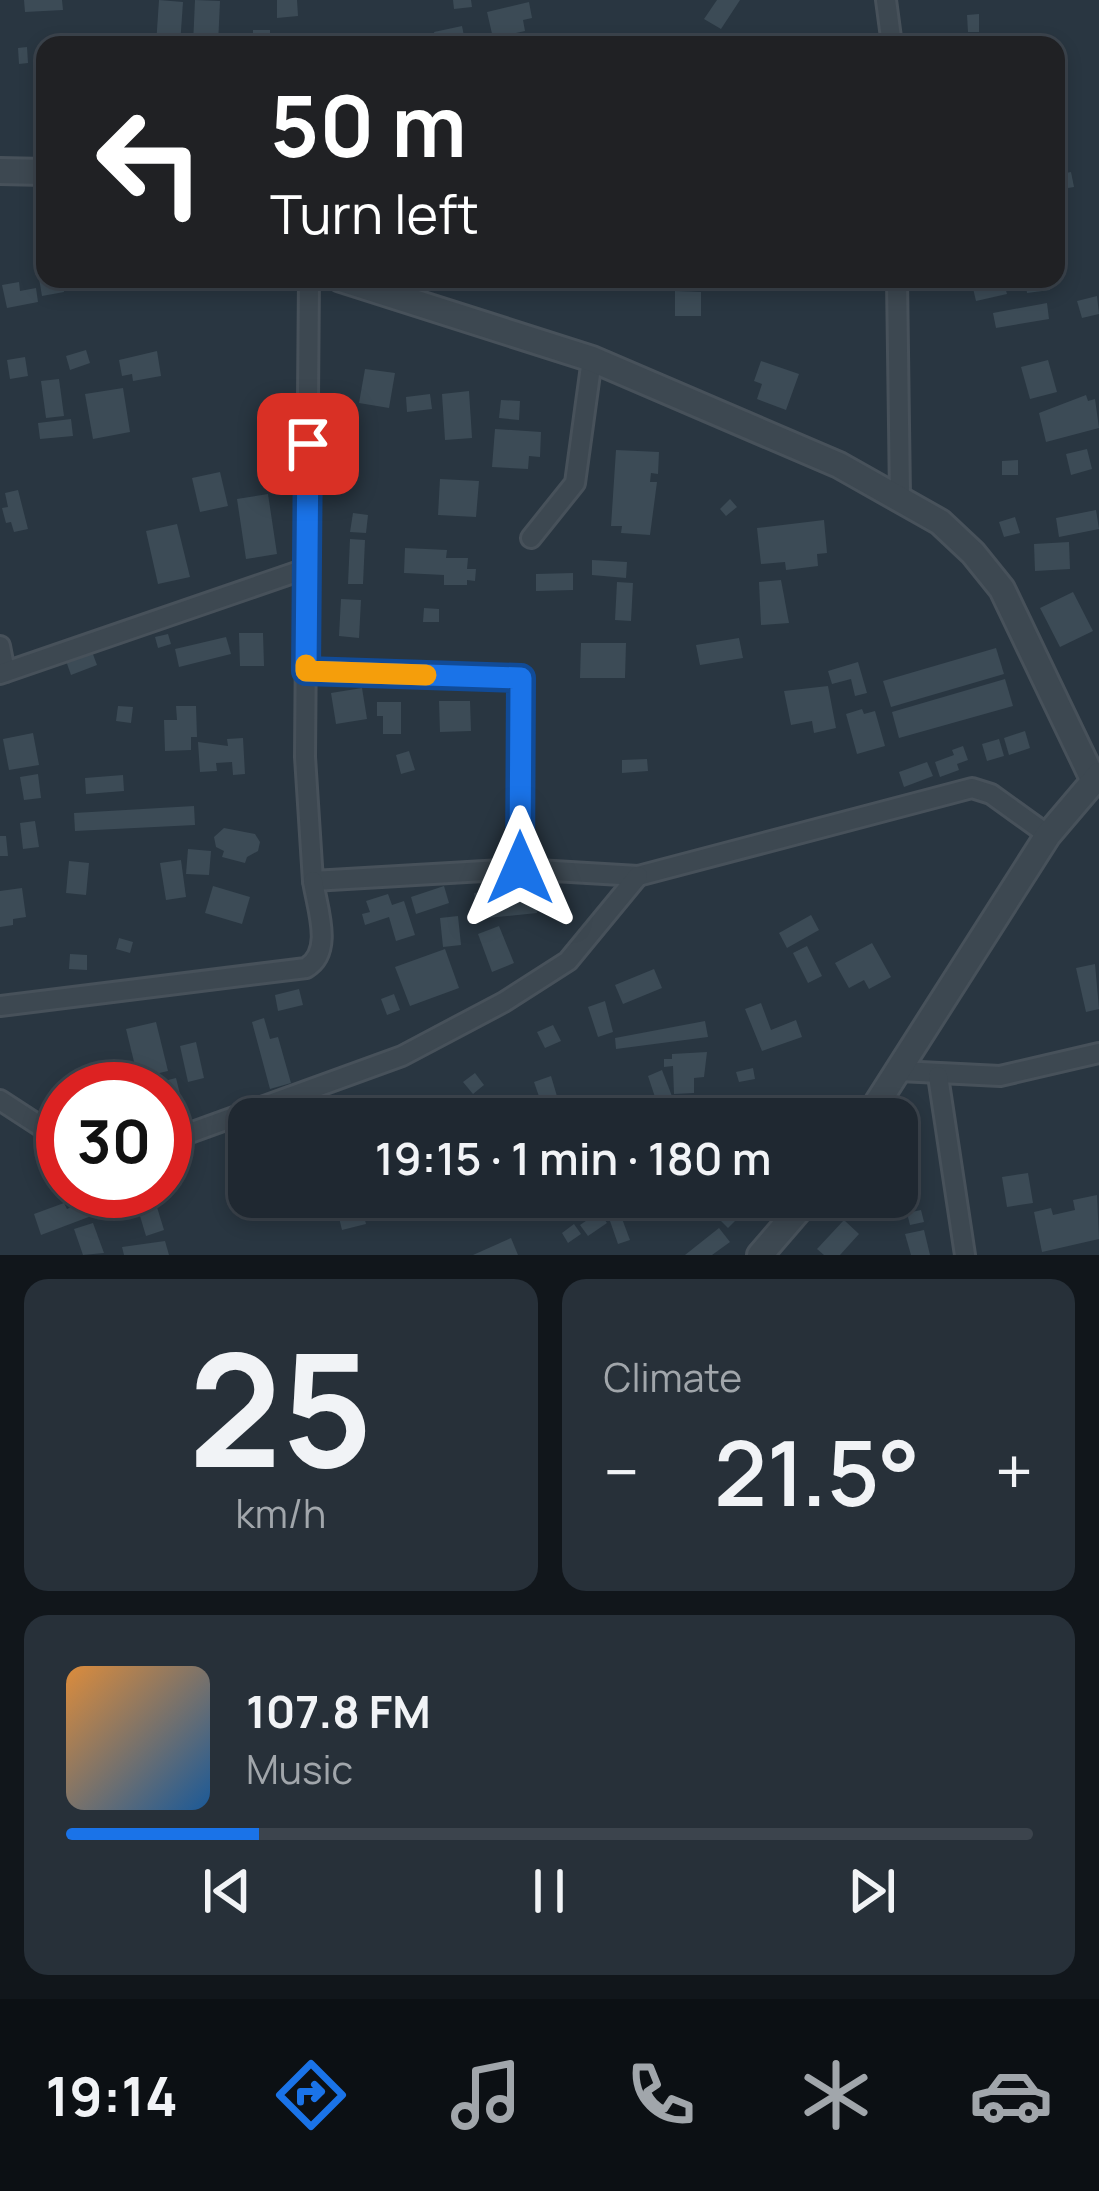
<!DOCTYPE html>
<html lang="en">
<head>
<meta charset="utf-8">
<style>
	:root { --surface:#1f2831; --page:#273039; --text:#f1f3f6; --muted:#a1a6ab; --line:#3c444d; --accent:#1a73e8 }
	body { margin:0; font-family:Manrope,sans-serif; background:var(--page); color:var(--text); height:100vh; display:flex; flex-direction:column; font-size:45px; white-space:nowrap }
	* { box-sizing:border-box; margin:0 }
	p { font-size:39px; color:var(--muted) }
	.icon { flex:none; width:66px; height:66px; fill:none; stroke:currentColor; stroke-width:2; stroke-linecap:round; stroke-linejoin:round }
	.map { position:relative; height:1255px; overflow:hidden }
	.panel { display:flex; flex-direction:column; gap:24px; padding:24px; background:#11161b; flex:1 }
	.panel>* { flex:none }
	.banner { position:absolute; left:36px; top:36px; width:1029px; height:252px; border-radius:24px; box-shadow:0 6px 18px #0003,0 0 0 3px var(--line); background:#202124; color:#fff; overflow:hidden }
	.speed { position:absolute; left:36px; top:1062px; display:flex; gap:24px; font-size:60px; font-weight:700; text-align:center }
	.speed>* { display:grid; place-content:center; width:156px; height:156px; border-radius:50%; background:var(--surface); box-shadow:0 6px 18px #0003,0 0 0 3px var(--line); line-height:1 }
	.speed .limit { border:18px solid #d22; background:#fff; color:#111 }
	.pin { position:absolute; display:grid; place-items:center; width:102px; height:102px; color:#fff; margin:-51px; border-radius:24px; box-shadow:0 6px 18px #0006 }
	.me { position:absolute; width:132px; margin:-66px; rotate:0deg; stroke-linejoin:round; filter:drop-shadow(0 0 9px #0008) }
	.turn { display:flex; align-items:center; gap:42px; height:252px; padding:0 36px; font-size:54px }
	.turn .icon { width:156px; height:156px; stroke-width:2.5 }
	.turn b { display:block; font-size:84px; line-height:102px }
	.big { font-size:90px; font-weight:600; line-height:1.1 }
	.panel .tile { flex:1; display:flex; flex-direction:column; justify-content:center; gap:18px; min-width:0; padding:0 42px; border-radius:24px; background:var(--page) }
	.panel .dial { align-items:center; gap:0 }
	.dial b { font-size:156px; line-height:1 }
	.song { display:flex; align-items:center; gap:36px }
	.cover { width:144px; height:144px; border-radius:18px; background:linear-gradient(135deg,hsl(30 70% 55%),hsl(210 70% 35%)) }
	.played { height:12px; border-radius:6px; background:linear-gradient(90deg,var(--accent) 20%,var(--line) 20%) }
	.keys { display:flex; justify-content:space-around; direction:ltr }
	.heat { display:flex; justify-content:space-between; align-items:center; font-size:66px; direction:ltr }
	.panel .tiles { flex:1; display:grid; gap:24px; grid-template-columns:1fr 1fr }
	.tile:last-child { grid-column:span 2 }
	.trip { position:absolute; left:228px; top:1098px; width:690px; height:120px; border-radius:24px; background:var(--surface); box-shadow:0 6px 18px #0003,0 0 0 3px var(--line); font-weight:600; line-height:120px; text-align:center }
	.dock { display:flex; height:192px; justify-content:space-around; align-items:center; background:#0c1014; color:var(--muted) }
	.dock .icon { width:84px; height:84px }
	.dock .active { color:var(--accent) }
	.dock b { font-size:54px; color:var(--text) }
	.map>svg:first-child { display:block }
	.building { fill:#3c4b56 }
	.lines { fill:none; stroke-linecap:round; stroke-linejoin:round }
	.minor-casing { stroke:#47515a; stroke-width:24 }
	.tertiary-casing { stroke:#47515a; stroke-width:30 }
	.minor { stroke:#3d4851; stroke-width:18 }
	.tertiary { stroke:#3d4851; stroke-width:24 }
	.route-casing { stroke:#114b97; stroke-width:30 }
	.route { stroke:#1a73e8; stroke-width:21 }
	.slow { stroke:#f59e0b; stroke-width:21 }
</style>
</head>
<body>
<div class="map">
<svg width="1099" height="1255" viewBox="0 0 1099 1255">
	<rect width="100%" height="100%" fill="#293641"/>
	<!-- building -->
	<g class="building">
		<polygon points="24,0 62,0 63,10 25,12"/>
		<polygon points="159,0 183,2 180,45 156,45"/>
		<polygon points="195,0 220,1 218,45 193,45"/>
		<polygon points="277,0 297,0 298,16 277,18"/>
		<polygon points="453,0 471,0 472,7 454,9"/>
		<polygon points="717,0 740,0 721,29 704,19"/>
		<polygon points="529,2 532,18 523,20 525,31 493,38 487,12"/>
		<polygon points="979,14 979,32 968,32 967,15"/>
		<polygon points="462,26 465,41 437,45 434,32"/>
		<rect x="253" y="30" width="17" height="15"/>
		<polygon points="27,47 28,63 19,64 18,48"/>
		<polygon points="1071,172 1074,187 1056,190 1056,175"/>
		<polygon points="45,254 45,279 62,279 64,292 42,296 35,255"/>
		<polygon points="73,279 90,279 91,289 74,291"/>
		<polygon points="993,279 1003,279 1007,294 976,301 972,284"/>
		<polygon points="1025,279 1048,279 1050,290 1027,293"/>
		<polygon points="19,282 20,291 36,288 38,302 7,308 2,285"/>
		<polygon points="675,291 701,292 701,316 675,316"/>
		<polygon points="1097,296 1099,314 1082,318 1077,301"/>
		<polygon points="1047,303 1049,319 996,328 993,313"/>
		<polygon points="86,350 90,363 70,370 66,356"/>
		<polygon points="157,351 161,376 133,381 132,374 122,376 119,360"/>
		<polygon points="25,357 28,376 10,379 7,360"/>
		<polygon points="1048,360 1057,392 1030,399 1021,367"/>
		<polygon points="761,361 799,374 786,410 757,399 762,384 754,381"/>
		<polygon points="365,369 395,373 389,408 359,403"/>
		<polygon points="59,379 64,416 46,418 41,381"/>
		<polygon points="123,388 130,432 93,439 85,394"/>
		<polygon points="469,391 472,438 445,440 442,394"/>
		<polygon points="430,394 432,409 407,412 406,397"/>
		<polygon points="1086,395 1088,401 1095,399 1099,428 1046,442 1039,413"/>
		<polygon points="501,400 520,401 519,420 499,418"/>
		<polygon points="71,419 73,436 40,439 38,423"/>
		<polygon points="495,429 541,432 540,457 529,456 528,469 492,467"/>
		<polygon points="1087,449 1092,469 1071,475 1066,454"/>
		<polygon points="616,450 659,452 658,474 651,473 650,482 657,482 650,535 621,533 622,526 611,526"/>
		<polygon points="1018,460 1018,475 1002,475 1002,461"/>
		<polygon points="220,472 228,506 200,512 192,478"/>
		<polygon points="440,479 479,481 476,517 438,515"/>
		<polygon points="18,490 28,529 14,532 11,522 6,523 2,508 8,507 5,493"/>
		<polygon points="268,494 277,554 246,559 237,499"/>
		<polygon points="730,499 737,507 726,516 720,509"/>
		<polygon points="1096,510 1099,529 1059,537 1056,518"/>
		<polygon points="353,513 368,515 366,533 350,532"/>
		<polygon points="1015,517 1020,533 1004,537 999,522"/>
		<polygon points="824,520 827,553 817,554 818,566 786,570 785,562 761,564 757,528"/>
		<polygon points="177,524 190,577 158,584 146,531"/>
		<polygon points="350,539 365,540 363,584 348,584"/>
		<polygon points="1069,542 1070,569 1035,571 1034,544"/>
		<polygon points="405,548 447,550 446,558 468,558 467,569 476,569 475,581 467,580 467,585 444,585 444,575 404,573"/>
		<polygon points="592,560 627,562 626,578 592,575"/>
		<polygon points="573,573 573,590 536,591 536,574"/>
		<polygon points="781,580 789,623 761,625 759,582"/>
		<polygon points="617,582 633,583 631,621 615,620"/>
		<polygon points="1073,592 1093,631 1060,647 1040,608"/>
		<polygon points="341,599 361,600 359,638 339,636"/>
		<polygon points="424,608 439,609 439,622 423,622"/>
		<polygon points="239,633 263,633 264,666 240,666"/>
		<polygon points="168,634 171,644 158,648 155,637"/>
		<polygon points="226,637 231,654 179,667 175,649"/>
		<polygon points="739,638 743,658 700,665 696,645"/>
		<polygon points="581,643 626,643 625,678 580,678"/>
		<polygon points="996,648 1004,674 891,707 883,681"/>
		<polygon points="91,649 97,665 71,675 65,658"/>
		<polygon points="858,662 867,693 855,696 851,679 832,684 828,671"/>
		<polygon points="1005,679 1013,706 899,738 892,712"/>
		<polygon points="828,686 836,728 814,733 812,721 791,725 784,691"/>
		<polygon points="362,688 367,719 336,724 331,693"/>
		<polygon points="439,701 470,701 471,731 440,732"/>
		<polygon points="377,702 401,702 401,734 383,734 383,716 377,716"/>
		<polygon points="118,706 133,707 131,723 116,721"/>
		<polygon points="176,706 196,706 197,737 191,737 191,750 165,751 164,720 177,720"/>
		<polygon points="862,709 864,714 875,711 885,746 857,754 846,714"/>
		<polygon points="1025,731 1030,748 1009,755 1004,738"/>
		<polygon points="33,733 39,765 9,770 3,739"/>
		<polygon points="243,738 245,774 233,775 232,762 216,763 217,771 200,772 198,742 228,746 227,739"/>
		<polygon points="999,739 1004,756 987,761 982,744"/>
		<polygon points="963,746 968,760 957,764 959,770 940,777 935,762 954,755 952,750"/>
		<polygon points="409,751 415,770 401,774 396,755"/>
		<polygon points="647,759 648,771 622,773 622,760"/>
		<polygon points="927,762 933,776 904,787 899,772"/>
		<polygon points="38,774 41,798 24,800 20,777"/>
		<polygon points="123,775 124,791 86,794 85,778"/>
		<polygon points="194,806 195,825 75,831 74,813"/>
		<polygon points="35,821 39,847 23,849 20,823"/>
		<polygon points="224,828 255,834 260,842 258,851 247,857 245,863 222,857 224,851 216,847 214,837"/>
		<polygon points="0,836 6,836 8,856 0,856"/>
		<polygon points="188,849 211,851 209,875 186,874"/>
		<polygon points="181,860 186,897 166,900 160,863"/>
		<polygon points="69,861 89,863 86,895 66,893"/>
		<polygon points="213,886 250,897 242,924 205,913"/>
		<polygon points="444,886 449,903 416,914 411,897"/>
		<polygon points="535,887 537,913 477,919 474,893"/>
		<polygon points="22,888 26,917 13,919 13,925 0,927 0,891"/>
		<polygon points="388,894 392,905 404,901 415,935 396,941 389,917 365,925 362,914 370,912 366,901"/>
		<polygon points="811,915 819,930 787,948 779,933"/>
		<polygon points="458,916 461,945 443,947 440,918"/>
		<polygon points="499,926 514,963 492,972 478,934"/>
		<polygon points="119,938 133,942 130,953 116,949"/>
		<polygon points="872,943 891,977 869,989 864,980 849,988 835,963"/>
		<polygon points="807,946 822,976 808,983 793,953"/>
		<polygon points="445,949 459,988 410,1006 395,967"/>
		<polygon points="70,954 87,955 87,970 69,969"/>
		<polygon points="1095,964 1099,1009 1086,1012 1076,968"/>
		<polygon points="654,969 662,988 623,1004 615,985"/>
		<polygon points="299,989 303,1005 278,1011 275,995"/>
		<polygon points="394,994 400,1010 387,1015 381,999"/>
		<polygon points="605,1001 613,1032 598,1037 588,1007"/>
		<polygon points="761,1003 771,1030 796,1020 802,1037 762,1051 745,1009"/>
		<polygon points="264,1018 270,1039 278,1037 291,1083 270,1089 252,1022"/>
		<polygon points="705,1021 708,1037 616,1049 615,1038"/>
		<polygon points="156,1022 168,1071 138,1078 126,1029"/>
		<polygon points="553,1025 561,1041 545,1048 537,1032"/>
		<polygon points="196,1042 204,1078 188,1082 180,1046"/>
		<polygon points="707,1052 704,1077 694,1078 694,1093 674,1094 673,1066 664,1067 664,1059 672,1059 672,1054"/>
		<polygon points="753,1068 755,1079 739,1082 736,1072"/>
		<polygon points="127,1069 132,1088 116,1089 112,1072"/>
		<polygon points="662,1070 678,1112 662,1118 648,1076"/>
		<polygon points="475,1073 484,1085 473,1094 463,1082"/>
		<polygon points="551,1076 559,1103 543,1108 534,1082"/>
		<polygon points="176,1078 183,1106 170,1110 164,1081"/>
		<polygon points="714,1099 721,1112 696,1119 691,1110"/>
		<polygon points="471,1101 494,1109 496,1119 468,1119 465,1108"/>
		<polygon points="355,1108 358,1119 342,1119 341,1113"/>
		<polygon points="1028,1173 1033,1203 1007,1207 1002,1177"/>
		<polygon points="107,1191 152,1191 164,1230 146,1236 134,1196 129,1198 131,1201 41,1235 34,1214 64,1203 67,1209"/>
		<polygon points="1097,1195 1099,1239 1042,1252 1034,1212 1051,1208 1053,1215 1075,1210 1073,1200"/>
		<polygon points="334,1197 359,1197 366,1224 342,1230"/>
		<polygon points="376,1197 390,1197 392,1206 378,1209"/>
		<polygon points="681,1197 686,1211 672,1216 666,1198"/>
		<polygon points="739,1197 749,1207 728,1228 718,1218"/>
		<polygon points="921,1210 924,1222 910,1225 907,1213"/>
		<polygon points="599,1212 607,1223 588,1236 580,1225"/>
		<polygon points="621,1216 630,1240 618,1244 610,1221"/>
		<polygon points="844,1220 859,1234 840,1255 824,1255 817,1249"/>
		<polygon points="93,1223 104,1253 83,1255 74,1229"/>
		<polygon points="574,1224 581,1234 568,1243 562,1233"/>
		<polygon points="719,1228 730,1242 712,1255 685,1255"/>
		<polygon points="924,1230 930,1255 911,1255 905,1234"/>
		<polygon points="511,1238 518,1255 473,1255"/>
		<polygon points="165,1241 169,1255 124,1255 122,1247"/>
	</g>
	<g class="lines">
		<!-- minor casing -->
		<g class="minor-casing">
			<g id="minor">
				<polyline points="886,0 892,45"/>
				<polyline points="309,279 305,757 313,881 520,869 638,876 972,788 991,794 1048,835"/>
				<polyline points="897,279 900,497"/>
				<polyline points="531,538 575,483 592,359"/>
				<polyline points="0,646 5,672"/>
				<polyline points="306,671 522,678 520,869"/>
				<polyline points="0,674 308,568"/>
				<path d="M0,1006L306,968C334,952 317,908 313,881"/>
				<polyline points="900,1071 1000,1076 1099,1053"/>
				<polyline points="938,1076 965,1255"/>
				<polyline points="0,1100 63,1141"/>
				<polyline points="165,1142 402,1056 504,1002 568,961 638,876"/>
			</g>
		</g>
		<!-- tertiary casing -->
		<g class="tertiary-casing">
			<g id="tertiary">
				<polyline points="0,171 45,172"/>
				<polyline points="341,279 592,359 839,465 940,522 973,553 1002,589 1093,779"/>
				<polyline points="867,1119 1048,835 1099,775"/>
				<polyline points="760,1255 810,1197"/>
			</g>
		</g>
		<!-- minor -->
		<use href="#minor" class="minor"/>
		<!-- tertiary -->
		<use href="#tertiary" class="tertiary"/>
	</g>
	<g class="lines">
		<!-- route casing -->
		<g class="route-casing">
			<polyline id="route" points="308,444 306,671 521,678 520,868"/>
		</g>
		<!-- route -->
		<use href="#route" class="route"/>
		<!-- slow -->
		<polyline class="slow" points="306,665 306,671 426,675"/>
	</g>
</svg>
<div class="speed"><div class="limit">30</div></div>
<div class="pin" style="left:308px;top:444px;background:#d93025"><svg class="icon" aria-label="arrive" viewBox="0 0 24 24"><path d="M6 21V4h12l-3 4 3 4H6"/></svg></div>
<svg class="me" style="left:520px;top:868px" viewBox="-20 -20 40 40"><path d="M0-17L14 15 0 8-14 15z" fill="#1a73e8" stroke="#fff" stroke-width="4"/></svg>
<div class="trip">19:15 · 1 min · 180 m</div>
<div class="banner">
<div class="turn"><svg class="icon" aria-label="left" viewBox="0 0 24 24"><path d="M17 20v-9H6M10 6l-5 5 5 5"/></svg><div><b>50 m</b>Turn left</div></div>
</div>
</div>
<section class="panel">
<div class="tiles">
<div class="tile dial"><b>25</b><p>km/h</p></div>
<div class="tile"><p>Climate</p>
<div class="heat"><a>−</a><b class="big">21.5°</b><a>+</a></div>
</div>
<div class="tile">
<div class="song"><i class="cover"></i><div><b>107.8 FM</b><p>Music</p></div></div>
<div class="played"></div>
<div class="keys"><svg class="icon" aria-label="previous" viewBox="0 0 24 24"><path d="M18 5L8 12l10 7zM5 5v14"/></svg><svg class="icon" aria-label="pause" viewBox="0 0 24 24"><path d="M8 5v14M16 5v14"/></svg><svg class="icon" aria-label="next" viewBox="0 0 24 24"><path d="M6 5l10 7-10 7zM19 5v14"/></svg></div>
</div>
</div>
</section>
<nav class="dock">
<b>19:14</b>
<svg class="icon active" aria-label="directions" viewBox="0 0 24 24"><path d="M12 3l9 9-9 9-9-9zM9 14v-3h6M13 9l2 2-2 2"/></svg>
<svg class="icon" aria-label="music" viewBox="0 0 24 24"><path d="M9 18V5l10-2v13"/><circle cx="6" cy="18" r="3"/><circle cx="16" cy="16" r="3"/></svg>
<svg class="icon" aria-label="phone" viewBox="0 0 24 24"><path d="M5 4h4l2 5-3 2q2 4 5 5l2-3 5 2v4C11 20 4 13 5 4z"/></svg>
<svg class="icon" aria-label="climate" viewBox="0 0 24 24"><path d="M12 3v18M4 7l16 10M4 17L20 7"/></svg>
<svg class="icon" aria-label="car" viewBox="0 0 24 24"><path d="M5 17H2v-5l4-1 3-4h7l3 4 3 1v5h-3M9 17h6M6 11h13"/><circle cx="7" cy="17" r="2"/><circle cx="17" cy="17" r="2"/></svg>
</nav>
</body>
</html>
